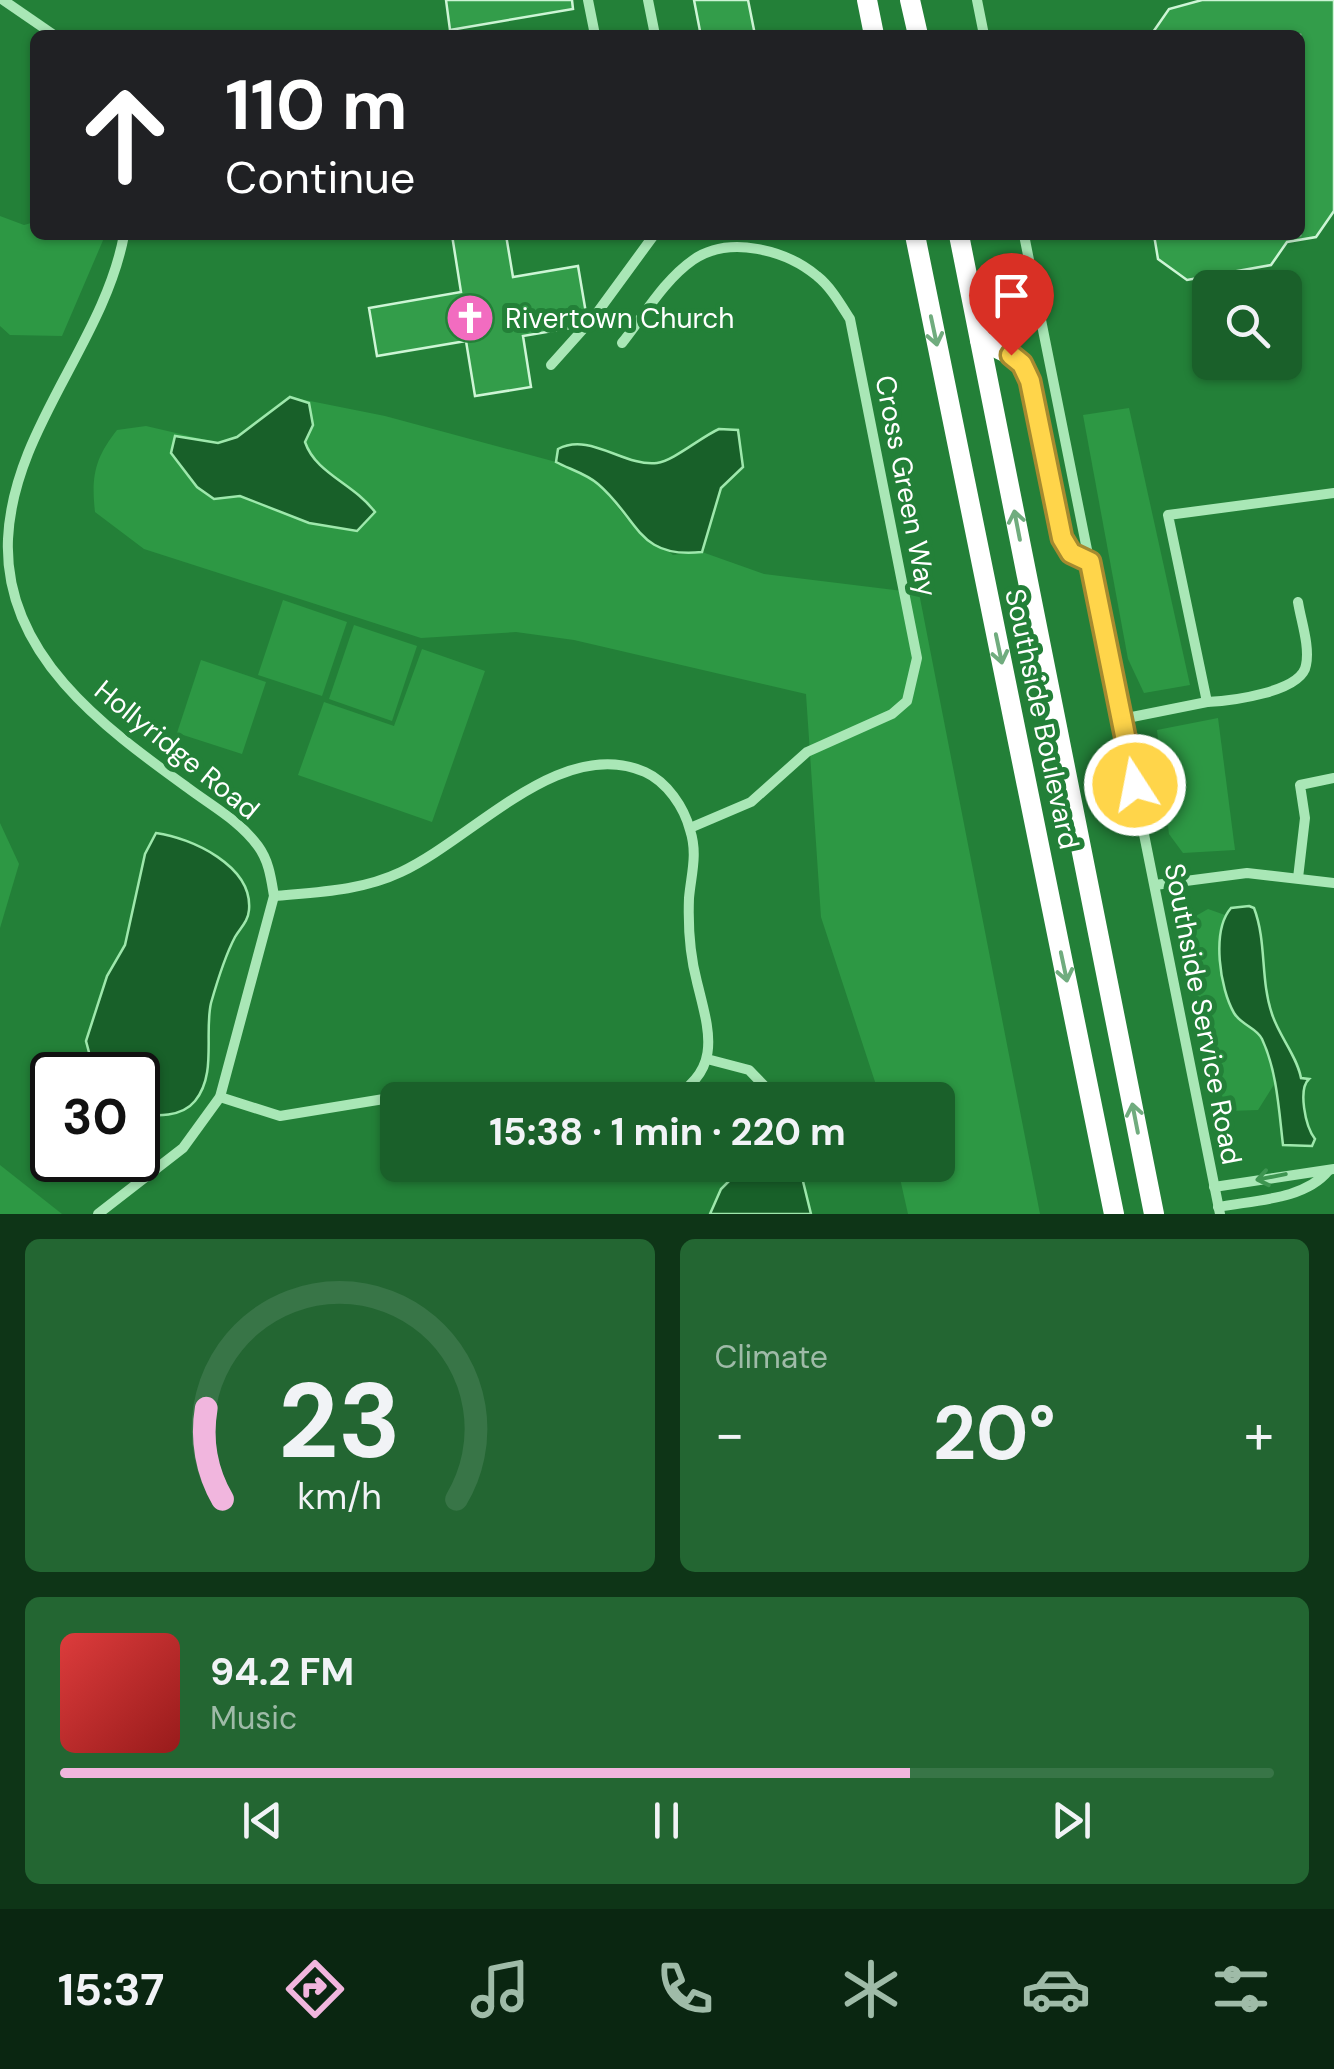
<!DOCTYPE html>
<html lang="en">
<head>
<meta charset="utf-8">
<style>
	:root { --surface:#1a602a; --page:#236632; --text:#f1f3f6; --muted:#9fbba8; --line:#387547; --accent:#f1b6de }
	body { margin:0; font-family:"DM Sans",sans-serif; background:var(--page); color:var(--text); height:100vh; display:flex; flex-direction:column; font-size:38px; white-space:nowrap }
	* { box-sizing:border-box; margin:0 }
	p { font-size:32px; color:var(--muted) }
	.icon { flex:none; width:55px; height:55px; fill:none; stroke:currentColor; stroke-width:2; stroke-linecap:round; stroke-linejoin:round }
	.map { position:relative; height:1214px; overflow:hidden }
	.drawer { display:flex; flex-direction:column; gap:25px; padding:25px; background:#0e3517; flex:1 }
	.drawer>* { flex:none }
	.banner { position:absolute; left:30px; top:30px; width:1275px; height:210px; border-radius:15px; box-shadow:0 2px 8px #0004; background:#202124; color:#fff; overflow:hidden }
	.buttons { position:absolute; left:1192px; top:270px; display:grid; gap:20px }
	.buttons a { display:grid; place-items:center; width:110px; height:110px; border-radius:15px; background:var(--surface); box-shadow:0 2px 8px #0004; font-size:50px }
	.speed { position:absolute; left:30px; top:1052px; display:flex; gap:20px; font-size:50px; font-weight:700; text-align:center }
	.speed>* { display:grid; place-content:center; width:130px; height:130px; border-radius:50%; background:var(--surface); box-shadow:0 2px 8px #0004; line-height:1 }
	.speed .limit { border:5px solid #111; border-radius:15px; background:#fff; color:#111 }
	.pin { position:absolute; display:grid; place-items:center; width:85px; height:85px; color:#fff; margin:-102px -42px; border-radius:50% 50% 50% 0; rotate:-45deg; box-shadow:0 0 10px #0007 }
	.pin .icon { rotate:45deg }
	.me { position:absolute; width:110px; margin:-55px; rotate:349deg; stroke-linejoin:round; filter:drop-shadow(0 0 8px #0008) }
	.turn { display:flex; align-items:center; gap:35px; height:210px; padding:0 30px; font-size:45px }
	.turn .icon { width:130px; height:130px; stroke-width:2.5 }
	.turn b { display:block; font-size:70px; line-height:85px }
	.big { font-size:75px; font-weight:700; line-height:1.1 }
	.drawer .card { flex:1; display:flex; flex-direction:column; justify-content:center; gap:15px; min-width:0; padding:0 35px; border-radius:15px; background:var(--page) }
	.drawer .dial { align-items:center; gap:0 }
	.dial svg { height:260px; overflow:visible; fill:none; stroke:var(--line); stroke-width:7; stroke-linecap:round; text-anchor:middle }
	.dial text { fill:var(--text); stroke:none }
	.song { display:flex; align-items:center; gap:30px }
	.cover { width:120px; height:120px; border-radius:15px; background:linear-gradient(135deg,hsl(0 70% 55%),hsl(0 70% 35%)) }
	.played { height:10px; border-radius:5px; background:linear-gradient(90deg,var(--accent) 70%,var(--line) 70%) }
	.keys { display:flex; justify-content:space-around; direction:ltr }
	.heat { display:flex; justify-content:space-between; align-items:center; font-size:55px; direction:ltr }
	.drawer .tiles { flex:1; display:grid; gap:25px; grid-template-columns:1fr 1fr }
	.card:last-child { grid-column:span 2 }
	.trip { position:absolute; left:380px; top:1082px; width:575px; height:100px; border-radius:15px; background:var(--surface); box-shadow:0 2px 8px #0004; font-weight:700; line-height:100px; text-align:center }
	.menu { display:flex; height:160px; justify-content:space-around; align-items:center; background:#0a2611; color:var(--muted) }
	.menu .icon { width:70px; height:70px }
	.menu .active { color:var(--accent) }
	.menu b { font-size:45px; color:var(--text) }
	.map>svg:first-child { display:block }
	.green { fill:#2d9844 }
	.water { fill:#186029; stroke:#9ee8ac; stroke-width:2.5 }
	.building { fill:#339d4a; stroke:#cdf5d5; stroke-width:2.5 }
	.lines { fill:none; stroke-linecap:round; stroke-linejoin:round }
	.street { stroke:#a9e7b6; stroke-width:10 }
	.highway { stroke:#fff; stroke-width:20 }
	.oneway { stroke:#70ac7e }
	.oneway2 { stroke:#3e9551 }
	.route-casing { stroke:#a68a30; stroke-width:25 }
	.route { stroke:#ffd54a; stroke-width:18 }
	.labels { text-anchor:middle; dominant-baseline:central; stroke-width:10; stroke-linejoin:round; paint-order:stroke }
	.poi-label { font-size:28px; fill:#fff; stroke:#238038; text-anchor:start }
	.street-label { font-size:28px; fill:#fff; stroke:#238038 }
</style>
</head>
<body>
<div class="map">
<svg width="1334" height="1214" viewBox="0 0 1334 1214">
	<rect width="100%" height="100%" fill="#238038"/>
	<!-- green -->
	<g class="green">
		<polygon points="0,216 24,225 35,222 35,235 104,238 62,336 10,335 0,326"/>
		<path d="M290,397L385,416L556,462L598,483L627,519L673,555L702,552L764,574L919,593L1040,1214H908L897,1165H938V1100H881L821,917L806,694L574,640L516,632L421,638L144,549L95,512C91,476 95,458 117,430L146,426L219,443L237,437Z"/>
		<polygon points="1129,408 1190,685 1144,693 1128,659 1083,415"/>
		<polygon points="283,600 347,622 322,696 258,675"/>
		<polygon points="354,625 417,646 392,721 329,699"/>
		<polygon points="422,649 485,671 432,822 298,775 324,702 394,726"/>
		<polygon points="201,660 266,682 242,754 177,733"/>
		<polygon points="1218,718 1235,850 1183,853 1169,834 1157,730"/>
		<polygon points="0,823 19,864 0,928"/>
		<polygon points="1208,909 1225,915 1221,927 1241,1023 1261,1034 1275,1083 1258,1110 1228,1111 1207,1056 1180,925"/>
		<polygon points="0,1165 62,1214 0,1214"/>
	</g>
	<!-- water -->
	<g class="water">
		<path d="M290,397L309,403L313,425L305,442C316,474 353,483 375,512L357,531L309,523L240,496L214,499L197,487L171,453L175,436L218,443L237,437Z"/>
		<path d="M719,429L738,430L743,467L721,488L702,552C637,559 639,519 598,484C587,474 569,469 556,462L558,449C590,432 624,467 657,463C673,461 701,437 719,429Z"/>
		<path d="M156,833C192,838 253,866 249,910C248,922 240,928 235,937C225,956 217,982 211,1003C204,1034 217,1074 195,1101C182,1117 156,1117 138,1113V1075H95L86,1041L107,976L125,945L145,854Z"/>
		<path d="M1249,906L1254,908C1267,942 1260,979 1272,1014C1279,1036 1297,1056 1301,1078L1309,1079C1298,1089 1305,1126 1315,1139L1312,1146L1283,1145C1279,1111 1277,1071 1262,1039C1257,1028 1241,1025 1234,1013C1220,989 1211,931 1231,908Z"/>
		<polygon points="745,1165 799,1165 811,1214 710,1214 721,1189"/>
	</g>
	<!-- building -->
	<g class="building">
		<polygon points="446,0 572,0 573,9 450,30"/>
		<polygon points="694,0 748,0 755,35 695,35 700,31"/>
		<polygon points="1202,0 1334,0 1334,211 1316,237 1287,242 1271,265 1187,280 1158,259 1154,235 1300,235 1300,35 1151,35 1169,9"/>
		<polygon points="452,235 506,235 513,277 578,266 588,325 523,336 531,387 475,396 466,341 377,356 369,308 461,292"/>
	</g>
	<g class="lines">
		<!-- street -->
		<g class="street">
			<polyline points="3,0 54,35"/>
			<polyline points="588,0 595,35"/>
			<polyline points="648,0 655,35"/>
			<polyline points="977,0 984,35"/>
			<polyline points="1024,235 1220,1214"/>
			<path d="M622,343C643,317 664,280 693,260C729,235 786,250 817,276C831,287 841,305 850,319L917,658L907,701L892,714L807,752L751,802L690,828"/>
			<polyline points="551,365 594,317 654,235"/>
			<path d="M1207,702C1231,701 1302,692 1306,665C1310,646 1301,621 1298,602"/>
			<polyline points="1122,719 1207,702 1168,515 1334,493"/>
			<polyline points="1298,878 1305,818 1300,785 1334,778"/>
			<polyline points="1155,885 1247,873 1334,883"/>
			<path d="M274,896C318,892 361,891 401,872C474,838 561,735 645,772C667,782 684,807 690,830C698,854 691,875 689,898C688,925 690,956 697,982C709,1031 724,1071 668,1100"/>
			<polyline points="707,1059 749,1070 778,1100"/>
			<polyline points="220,1097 280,1116 396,1097 549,1100"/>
			<polyline points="1214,1187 1334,1169"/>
			<path d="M1218,1207C1254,1200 1304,1200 1328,1171"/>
			<path d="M98,1214L183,1148L220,1097L274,896C271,878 269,861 258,846C240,821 212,806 188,788C105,728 3,655 8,539C13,429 104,342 124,235"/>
		</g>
		<!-- highway -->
		<g class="highway">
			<polyline points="867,0 874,35"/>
			<polyline points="910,0 918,35"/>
			<polyline points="915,235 1114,1214"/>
			<polyline points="959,235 1154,1214"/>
			<polyline points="980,340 1011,355 1028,373 1063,538 1071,553 1090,562"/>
		</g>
	</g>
	<!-- one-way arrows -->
	<defs><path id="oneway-shaft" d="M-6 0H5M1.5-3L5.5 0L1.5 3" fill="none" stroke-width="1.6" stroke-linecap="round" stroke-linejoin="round" transform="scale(2.5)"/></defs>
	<g class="oneway">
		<use href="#oneway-shaft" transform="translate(934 331) rotate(78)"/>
		<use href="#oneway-shaft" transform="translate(1017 525) rotate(-101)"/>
		<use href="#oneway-shaft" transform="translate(999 649) rotate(78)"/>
		<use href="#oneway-shaft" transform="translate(1064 967) rotate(78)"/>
		<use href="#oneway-shaft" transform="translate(1135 1118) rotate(-101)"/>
	</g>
	<use class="oneway2" href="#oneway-shaft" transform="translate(1271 1177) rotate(169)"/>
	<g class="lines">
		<!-- route casing -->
		<g class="route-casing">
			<polyline id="route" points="1011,355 1022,364 1030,381 1062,538 1071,553 1090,562 1135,785"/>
		</g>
		<!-- route -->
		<use href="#route" class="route"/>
	</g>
	<!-- icons -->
	<defs>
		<g id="church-disc" transform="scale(2.5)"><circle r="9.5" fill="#f26cc0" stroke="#238038"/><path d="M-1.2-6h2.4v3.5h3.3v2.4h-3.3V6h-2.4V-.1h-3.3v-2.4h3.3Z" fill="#fff"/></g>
	</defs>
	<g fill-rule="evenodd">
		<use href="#church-disc" x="470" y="318"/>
	</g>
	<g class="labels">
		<!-- poi labels -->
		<g class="poi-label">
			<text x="505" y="318">Rivertown Church</text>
		</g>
		<!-- street labels -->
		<g class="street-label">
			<text transform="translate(906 486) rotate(79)">Cross Green Way</text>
			<text transform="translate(1042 719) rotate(78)">Southside Boulevard</text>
			<text transform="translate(177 750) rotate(39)">Hollyridge Road</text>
			<text transform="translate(1203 1014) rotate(79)">Southside Service Road</text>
		</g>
	</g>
</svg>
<div class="buttons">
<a><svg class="icon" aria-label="search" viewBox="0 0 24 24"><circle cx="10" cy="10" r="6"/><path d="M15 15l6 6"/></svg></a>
</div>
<div class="speed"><div class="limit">30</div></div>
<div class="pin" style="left:1011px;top:355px;background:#d93025"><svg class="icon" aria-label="arrive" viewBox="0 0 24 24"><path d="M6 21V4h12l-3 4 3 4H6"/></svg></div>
<svg class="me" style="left:1135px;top:785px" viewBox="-20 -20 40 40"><circle r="17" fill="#ffd54a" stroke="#fff" stroke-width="3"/><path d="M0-11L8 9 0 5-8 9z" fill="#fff"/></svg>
<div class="trip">15:38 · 1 min · 220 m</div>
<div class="banner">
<div class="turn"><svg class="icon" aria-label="ahead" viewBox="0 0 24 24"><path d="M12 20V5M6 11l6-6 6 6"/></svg><div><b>110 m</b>Continue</div></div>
</div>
</div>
<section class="drawer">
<div class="tiles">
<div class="card dial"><svg viewBox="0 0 100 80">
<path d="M14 69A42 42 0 1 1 86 69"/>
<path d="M14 69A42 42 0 0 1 9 41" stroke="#f1b6de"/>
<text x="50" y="56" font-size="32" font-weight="700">23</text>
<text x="50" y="72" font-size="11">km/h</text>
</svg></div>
<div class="card"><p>Climate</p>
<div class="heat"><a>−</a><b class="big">20°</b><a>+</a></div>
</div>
<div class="card">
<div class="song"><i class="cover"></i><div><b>94.2 FM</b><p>Music</p></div></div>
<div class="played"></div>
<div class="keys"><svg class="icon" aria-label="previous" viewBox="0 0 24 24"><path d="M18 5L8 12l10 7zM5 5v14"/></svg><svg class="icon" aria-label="pause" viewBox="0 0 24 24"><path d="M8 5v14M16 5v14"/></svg><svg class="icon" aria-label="next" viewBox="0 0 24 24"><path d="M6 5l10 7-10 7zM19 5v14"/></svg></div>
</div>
</div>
</section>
<nav class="menu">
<b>15:37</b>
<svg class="icon active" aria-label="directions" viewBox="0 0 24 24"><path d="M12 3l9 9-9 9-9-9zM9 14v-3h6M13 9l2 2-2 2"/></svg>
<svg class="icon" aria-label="music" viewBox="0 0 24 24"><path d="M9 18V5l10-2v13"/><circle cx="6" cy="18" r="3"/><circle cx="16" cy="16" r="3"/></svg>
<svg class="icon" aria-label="phone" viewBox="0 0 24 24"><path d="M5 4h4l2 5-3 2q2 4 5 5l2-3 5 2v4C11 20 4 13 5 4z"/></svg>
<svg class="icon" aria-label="climate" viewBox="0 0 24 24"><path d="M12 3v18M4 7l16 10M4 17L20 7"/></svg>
<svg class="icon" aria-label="car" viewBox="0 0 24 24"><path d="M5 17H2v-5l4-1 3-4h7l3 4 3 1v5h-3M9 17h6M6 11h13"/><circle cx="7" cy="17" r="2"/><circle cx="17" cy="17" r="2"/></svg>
<svg class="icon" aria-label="filters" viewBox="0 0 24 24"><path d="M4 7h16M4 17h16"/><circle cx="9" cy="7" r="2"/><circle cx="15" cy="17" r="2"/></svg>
</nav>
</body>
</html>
